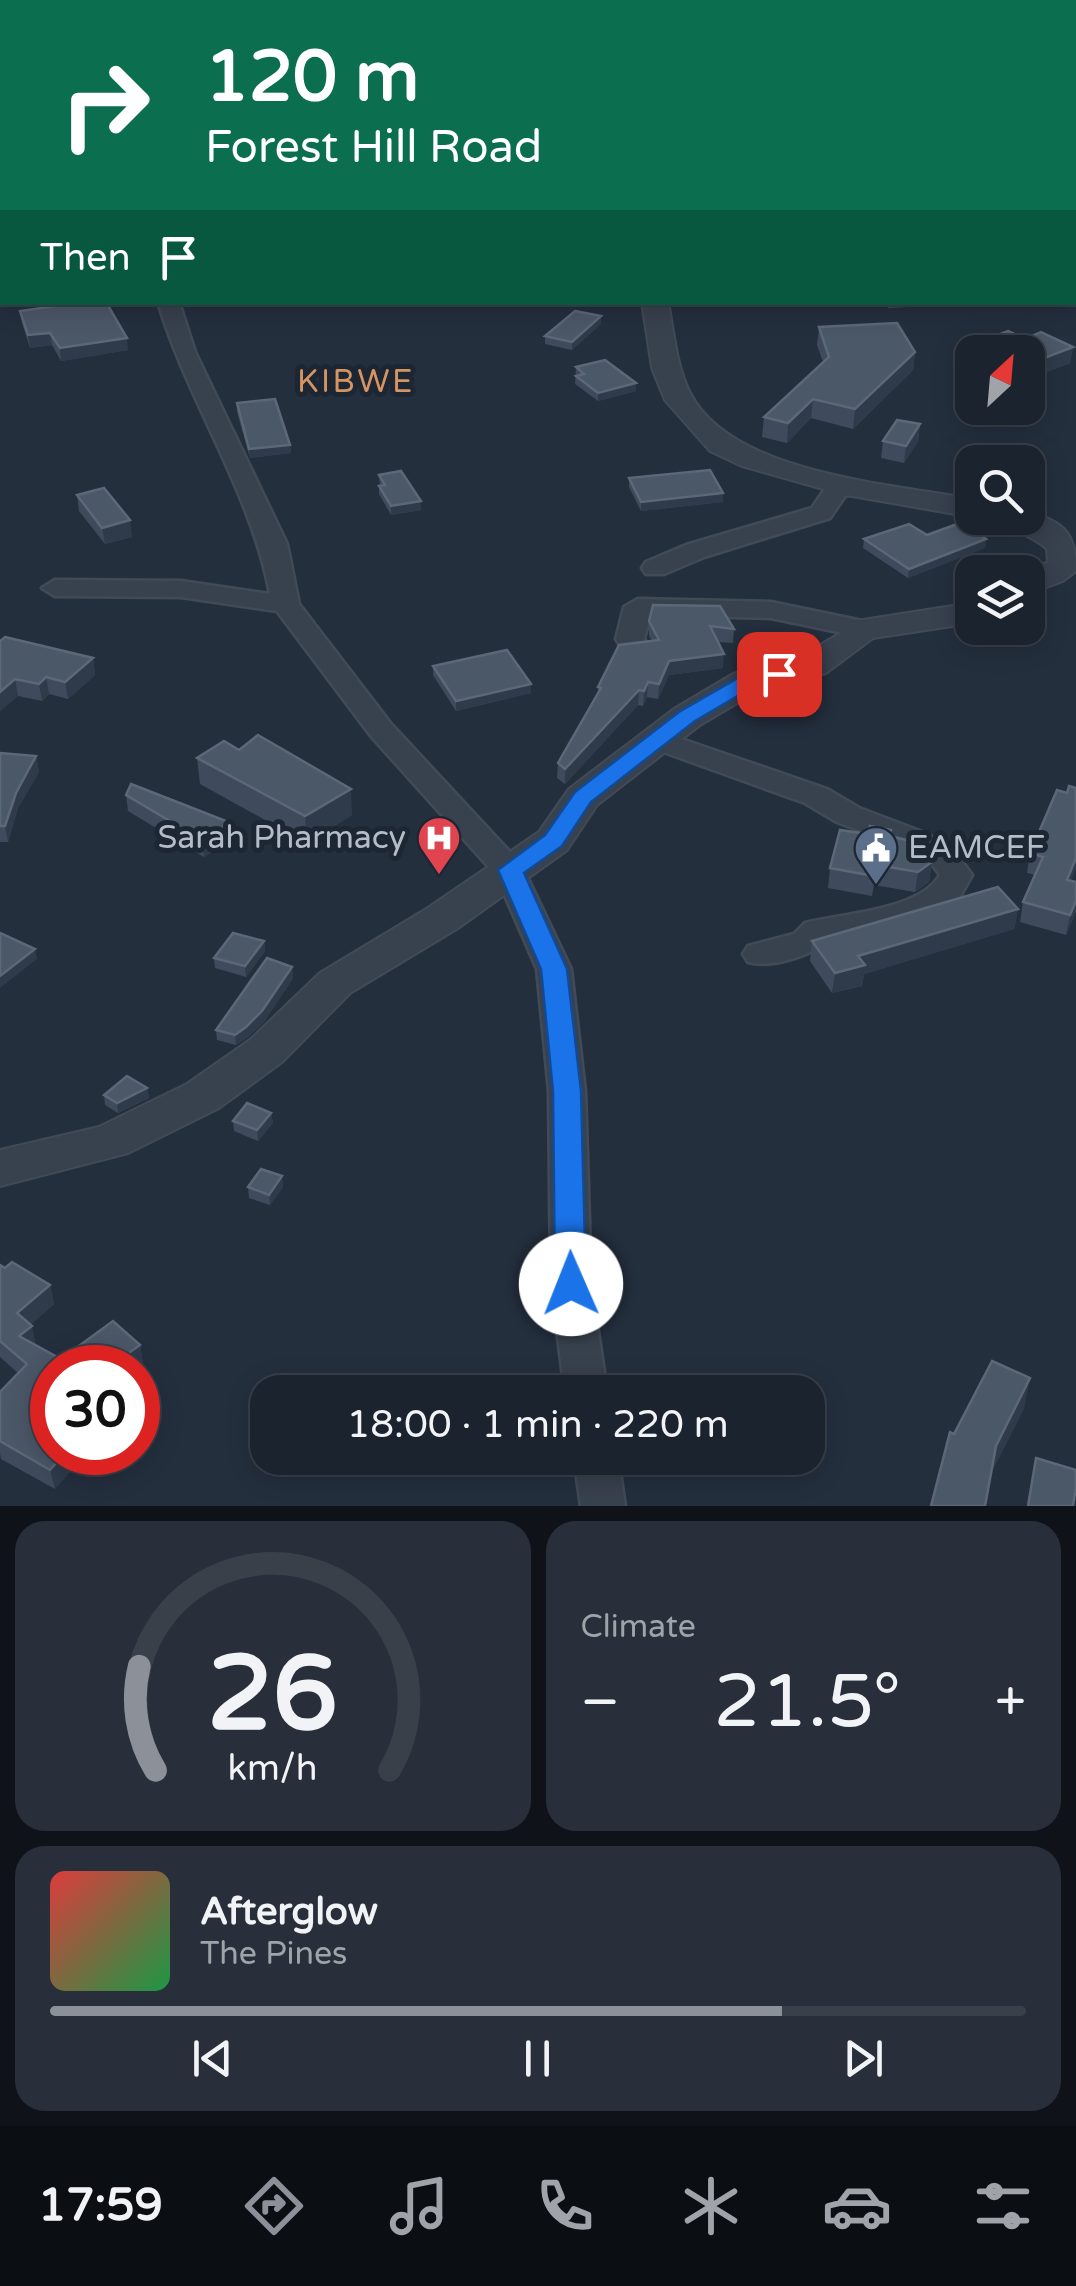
<!DOCTYPE html>
<html lang="en">
<head>
<meta charset="utf-8">
<style>
	:root { --surface:#1b232e; --page:#282f3a; --text:#f1f3f6; --muted:#a0a4aa; --line:#39404a; --accent:#8c9099 }
	body { margin:0; font-family:"Varela Round",sans-serif; background:var(--page); color:var(--text); height:100vh; display:flex; flex-direction:column; font-size:38px; white-space:nowrap }
	* { box-sizing:border-box; margin:0 }
	p { font-size:32px; color:var(--muted) }
	.icon { flex:none; width:55px; height:55px; fill:none; stroke:currentColor; stroke-width:2; stroke-linecap:round; stroke-linejoin:round }
	.map { position:relative; height:1506px; overflow:hidden }
	.sheet { display:flex; flex-direction:column; gap:15px; padding:15px; background:#0f1319; flex:1 }
	.sheet>* { flex:none }
	.hud { position:absolute; left:0px; top:0px; width:1078px; height:305px; box-shadow:0 5px 25px #0003,0 0 0 2px var(--line); background:#0b6e4f; color:#fff; overflow:hidden }
	.needle { width:65px; rotate:26deg }
	.controls { position:absolute; left:955px; top:335px; display:grid; gap:20px }
	.controls a { display:grid; place-items:center; width:90px; height:90px; border-radius:20px; background:var(--surface); box-shadow:0 5px 25px #0003,0 0 0 2px var(--line); font-size:50px }
	.speed { position:absolute; left:30px; top:1345px; display:flex; gap:20px; font-size:50px; font-weight:700; text-align:center }
	.speed>* { display:grid; place-content:center; width:130px; height:130px; border-radius:50%; background:var(--surface); box-shadow:0 5px 25px #0003,0 0 0 2px var(--line); line-height:1 }
	.speed .limit { border:15px solid #d22; background:#fff; color:#111 }
	.pin { position:absolute; display:grid; place-items:center; width:85px; height:85px; color:#fff; margin:-42px; border-radius:20px; box-shadow:0 5px 15px #0006 }
	.me { position:absolute; width:110px; margin:-55px; rotate:359deg; stroke-linejoin:round; filter:drop-shadow(0 0 8px #0008) }
	.turn { display:flex; align-items:center; gap:35px; height:210px; padding:0 40px; font-size:45px }
	.turn .icon { width:130px; height:130px; stroke-width:2.5 }
	.turn b { display:block; font-size:70px; line-height:85px }
	.then { display:flex; align-items:center; height:95px; padding:0 40px; background:#0003; gap:20px; font-size:38px }
	.big { font-size:75px; font-weight:600; line-height:1.1 }
	.sheet .widget { flex:1; display:flex; flex-direction:column; justify-content:center; gap:15px; min-width:0; padding:0 35px; border-radius:30px; background:var(--page) }
	.sheet .dial { align-items:center; gap:0 }
	.dial svg { height:260px; overflow:visible; fill:none; stroke:var(--line); stroke-width:7; stroke-linecap:round; text-anchor:middle }
	.dial text { fill:var(--text); stroke:none }
	.song { display:flex; align-items:center; gap:30px }
	.cover { width:120px; height:120px; border-radius:15px; background:linear-gradient(135deg,hsl(0 70% 55%),hsl(140 70% 35%)) }
	.played { height:10px; border-radius:5px; background:linear-gradient(90deg,var(--accent) 75%,var(--line) 75%) }
	.keys { display:flex; justify-content:space-around; direction:ltr }
	.heat { display:flex; justify-content:space-between; align-items:center; font-size:55px; direction:ltr }
	.sheet .tiles { flex:1; display:grid; gap:15px; grid-template-columns:1fr 1fr }
	.widget:last-child { grid-column:span 2 }
	.trip { position:absolute; left:250px; top:1375px; width:575px; height:100px; border-radius:30px; background:var(--surface); box-shadow:0 5px 25px #0003,0 0 0 2px var(--line); font-weight:600; line-height:100px; text-align:center }
	.menu { display:flex; height:160px; justify-content:space-around; align-items:center; background:#0b0e12; color:var(--muted) }
	.menu .icon { width:70px; height:70px }
	.menu .on { color:var(--accent) }
	.menu b { font-size:45px; color:var(--text) }
	.map>svg:first-child { display:block }
	.lines { fill:none; stroke-linecap:round; stroke-linejoin:round }
	.minor-casing { stroke:#414a57; stroke-width:5 }
	.tertiary-casing { stroke:#414a57; stroke-width:4 }
	.minor { fill:#38414e; fill-rule:evenodd }
	.tertiary { fill:#38414e; fill-rule:evenodd }
	.wall { fill:#3f4b5c }
	.shaded-wall { fill:#2f3b4b }
	.building { fill:#4b5868; stroke:#5c6777; stroke-width:2.5 }
	.route { fill:#1a73e8; stroke:#114b97; stroke-width:2.5 }
	.labels { text-anchor:middle; dominant-baseline:central; stroke-width:10; stroke-linejoin:round; paint-order:stroke }
	.far-quarter-label { font-size:32px; letter-spacing:2.5px; fill:#d59563; stroke:#1d2633 }
	.poi-label { font-size:32px; fill:#b4bcc9; stroke:#1d2633; text-anchor:end }
</style>
</head>
<body>
<div class="map">
<svg width="1076" height="1506" viewBox="0 0 1076 1506">
	<rect width="100%" height="100%" fill="#242f3e"/>
	<g class="lines">
		<!-- minor casing -->
		<g class="minor-casing">
			<g id="minor">
				<polygon points="82,0 98,0 99,2 84,2"/>
				<polygon points="259,0 275,0 275,2 260,2"/>
				<rect x="1075" y="45" width="1" height="10"/>
				<rect x="0" y="88" width="2" height="10"/>
				<path d="M158,302H179L195,352L287,544L299,604L391,724L521,864L571,969L585,1091L591,1284L607,1392H565L551,1284L549,1091L537,969L496,875L371,736L277,611L181,597L55,596L42,588L55,580L181,581L270,594C251,491 188,402 158,302Z"/>
				<polygon points="852,480 864,487 861,492 845,496 830,518 704,557 664,574 646,574 642,568 646,562 686,545 812,508 827,486"/>
				<polygon points="638,599 771,602 872,623 876,629 862,637 771,618 650,615 644,639 650,648 636,656 626,654 616,639 624,607"/>
				<path d="M658,731L827,789L859,808L925,833L953,849L972,875L958,900L933,917L828,940C812,956 771,968 748,962L743,954L748,946L794,934L805,923C843,913 919,911 940,875L931,863L903,847L837,822L805,803L647,746L643,740L647,734Z"/>
				<polygon points="574,1458 618,1458 625,1506 581,1506"/>
			</g>
		</g>
		<!-- tertiary casing -->
		<g class="tertiary-casing">
			<g id="tertiary">
				<polygon points="526,0 546,0 548,2 528,2"/>
				<path d="M642,302H668C674,333 676,365 690,393C731,474 892,484 972,499V517L841,494L742,466L710,451L665,400L652,368Z"/>
				<path d="M1028,511C1065,523 1076,533 1076,571L1063,581L1028,594L1027,572L1048,562L1047,549C1034,536 1011,532 1001,518H1028Z"/>
				<polygon points="972,603 972,623 873,638 826,673 759,690 700,725 597,805 567,850 458,928 350,993 282,1062 219,1108 128,1153 0,1186 0,1150 99,1127 187,1084 250,1040 320,973 428,908 539,832 569,789 674,709 733,674 800,657 839,634 850,622"/>
			</g>
		</g>
		<!-- minor -->
		<use href="#minor" class="minor"/>
		<!-- tertiary -->
		<use href="#tertiary" class="tertiary"/>
	</g>
	<!-- wall -->
	<g class="wall">
		<polygon points="627,0 1076,0 1076,12 1075,2 629,2"/>
		<polygon points="887,302 955,302 947,305 888,308"/>
		<polygon points="20,311 128,350 61,361 52,345 30,348 22,323"/>
		<polygon points="601,316 601,324 572,350 545,344 545,336"/>
		<polygon points="819,327 915,352 913,370 853,429 811,418 787,443 762,437 764,417 823,362 817,345"/>
		<polygon points="1025,339 1073,347 1070,363 1039,375 1028,370 1028,352 976,352 978,342"/>
		<polygon points="576,367 636,391 598,401 575,384"/>
		<polygon points="237,403 290,445 291,453 250,458 237,412"/>
		<polygon points="920,424 918,441 904,463 881,458 883,441"/>
		<polygon points="379,475 421,501 421,510 391,515 379,494 379,486 380,485"/>
		<polygon points="629,478 723,493 723,502 641,511 629,487"/>
		<polygon points="77,495 132,537 105,544 79,511"/>
		<polygon points="864,539 986,539 985,548 908,578 863,548"/>
		<polygon points="649,621 734,629 733,643 718,642 723,668 669,675 658,699 647,697 643,706 638,705 565,784 557,778 558,763 598,694 598,687 652,641 649,636"/>
		<polygon points="0,641 93,658 95,675 68,699 49,694 42,701 18,696 0,711"/>
		<polygon points="433,666 531,684 531,693 456,711 433,675"/>
		<polygon points="239,750 352,815 307,843 200,784 197,758"/>
		<polygon points="0,753 36,756 39,772 18,808 8,842 0,842"/>
		<polygon points="1067,793 1071,881 1076,911 1066,935 1020,922 1023,902 1035,875 1027,873 1030,853"/>
		<polygon points="126,795 231,823 233,839 204,857 128,811"/>
		<polygon points="868,834 890,836 932,862 929,882 915,892 874,885 872,896 828,888 830,868"/>
		<polygon points="1018,909 1014,929 864,974 862,986 832,993 810,961 812,941"/>
		<polygon points="264,941 265,951 246,977 215,968 214,958"/>
		<polygon points="292,967 293,978 264,1022 248,1037 236,1045 217,1040 216,1030"/>
		<polygon points="147,1088 149,1098 118,1113 105,1105 104,1095"/>
		<polygon points="271,1113 273,1123 258,1141 234,1131 233,1121"/>
		<polygon points="282,1176 283,1187 270,1205 249,1198 248,1187"/>
		<polygon points="0,1265 50,1285 54,1304 30,1325 36,1345 61,1359 140,1345 143,1364 52,1368 55,1489 1,1459 0,1453 0,1392 18,1373 0,1357"/>
	</g>
	<!-- shaded-wall -->
	<g class="shaded-wall">
		<rect x="0" y="252" width="2" height="14"/>
		<polygon points="601,316 601,324 572,350 572,342"/>
		<polygon points="50,333 52,345 30,348 28,335"/>
		<polygon points="127,338 128,350 61,361 60,348"/>
		<polygon points="1073,347 1070,363 1039,375 1042,359"/>
		<polygon points="915,352 913,370 853,429 855,409"/>
		<polygon points="636,383 636,391 598,401 598,393"/>
		<polygon points="813,399 811,418 787,443 788,423"/>
		<polygon points="920,424 918,441 904,463 906,446"/>
		<polygon points="290,445 291,453 250,458 249,449"/>
		<polygon points="723,493 723,502 641,511 641,502"/>
		<polygon points="421,501 421,510 391,515 391,506"/>
		<polygon points="130,520 132,537 105,544 102,528"/>
		<polygon points="986,539 985,548 908,578 909,569"/>
		<polygon points="724,654 723,668 669,675 658,699 659,684 669,661"/>
		<polygon points="93,658 95,675 68,699 65,682"/>
		<polygon points="46,677 49,694 42,701 39,684"/>
		<polygon points="15,679 18,696 0,711 0,692"/>
		<polygon points="648,682 647,697 643,706 644,691"/>
		<polygon points="531,684 531,693 456,711 456,701"/>
		<polygon points="639,690 638,705 565,784 565,769"/>
		<polygon points="36,756 39,772 18,808 8,842 5,826 16,793"/>
		<polygon points="351,789 352,815 307,843 305,816"/>
		<polygon points="231,823 233,839 204,857 202,840"/>
		<polygon points="1076,858 1076,869 1063,900 1067,880"/>
		<polygon points="932,862 929,882 915,892 918,872"/>
		<polygon points="1076,901 1076,911 1066,935 1070,915"/>
		<polygon points="1018,909 1014,929 864,974 862,986 832,993 835,973 858,956"/>
		<polygon points="264,941 265,951 246,977 245,966"/>
		<polygon points="35,949 37,959 0,988 0,976"/>
		<polygon points="292,967 293,978 264,1022 248,1037 236,1045 235,1035"/>
		<polygon points="147,1088 149,1098 118,1113 117,1103"/>
		<polygon points="271,1113 273,1123 258,1141 257,1130"/>
		<polygon points="282,1176 283,1187 270,1205 269,1195"/>
		<polygon points="50,1285 54,1304 21,1333 17,1313"/>
		<polygon points="32,1326 36,1346 19,1336"/>
		<polygon points="140,1345 143,1364 138,1368 108,1368"/>
		<polygon points="1030,1378 1024,1409 990,1476 996,1446"/>
		<polygon points="158,1397 162,1417 141,1439 138,1420"/>
		<polygon points="66,1452 88,1452 55,1489 50,1470"/>
	</g>
	<!-- building -->
	<g class="building">
		<polygon points="274,0 384,0 385,2 276,2"/>
		<polygon points="450,0 478,0 479,2 451,2"/>
		<polygon points="637,0 1076,0 1076,2 639,2"/>
		<rect x="1075" y="117" width="1" height="49"/>
		<polygon points="2,134 2,252 0,252 0,142"/>
		<polygon points="85,302 106,302 127,338 60,348 50,333 28,335 20,311"/>
		<polygon points="575,311 601,316 572,342 545,336"/>
		<polygon points="897,323 915,352 855,409 813,399 788,423 764,417 829,357 819,327"/>
		<polygon points="1008,331 1025,339 1041,332 1073,347 1042,359 1025,351 1020,352 1000,352 978,342"/>
		<polygon points="605,360 636,383 598,393 576,376 584,374 576,367"/>
		<polygon points="275,399 290,445 249,449 237,403"/>
		<polygon points="897,420 920,424 906,446 883,441"/>
		<polygon points="710,470 723,493 641,502 629,478"/>
		<polygon points="401,471 421,501 391,506 379,486 385,485 379,475"/>
		<polygon points="104,488 130,520 102,528 77,495"/>
		<polygon points="960,523 986,539 909,569 864,539 909,524 927,535"/>
		<polygon points="653,605 720,606 734,629 710,626 724,654 669,661 659,684 648,682 644,691 639,690 565,769 558,763 601,688 598,687 619,645 659,640 649,621"/>
		<polygon points="5,637 93,658 65,682 46,677 39,684 15,679 0,692 0,641"/>
		<polygon points="507,650 531,684 456,701 433,666"/>
		<polygon points="258,735 351,789 305,816 197,758 224,741 239,750"/>
		<polygon points="0,753 36,756 16,793 5,826 0,826"/>
		<polygon points="131,784 231,823 202,840 126,795"/>
		<polygon points="1069,786 1076,788 1076,858 1067,880 1076,882 1076,901 1070,915 1023,902 1043,857 1030,853 1057,790 1067,793"/>
		<polygon points="870,826 891,830 890,836 931,846 932,862 918,872 877,865 874,876 830,868 840,830 868,834"/>
		<polygon points="998,887 1018,909 858,956 865,965 835,973 812,941"/>
		<polygon points="0,933 35,949 0,976"/>
		<polygon points="233,933 264,941 245,966 214,958"/>
		<polygon points="267,958 292,967 262,1011 246,1027 235,1035 216,1030"/>
		<polygon points="127,1076 147,1088 117,1103 104,1095"/>
		<polygon points="247,1103 271,1113 257,1130 233,1121"/>
		<polygon points="261,1169 282,1176 269,1195 248,1187"/>
		<polygon points="12,1262 50,1285 17,1313 32,1326 19,1336 61,1359 113,1321 140,1345 108,1368 52,1368 52,1452 66,1452 50,1470 0,1441 0,1392 27,1364 0,1341 0,1265 5,1268"/>
		<polygon points="992,1361 1030,1378 996,1446 985,1506 931,1506 950,1432 954,1434"/>
		<polygon points="138,1385 158,1397 138,1420"/>
		<polygon points="1036,1458 1076,1470 1076,1487 1073,1506 1028,1506"/>
	</g>
	<!-- route -->
	<polygon class="route" points="779,667 787,669 790,674 787,678 753,687 695,721 591,802 562,846 524,873 567,969 581,1091 586,1284 582,1293 571,1296 560,1293 555,1284 553,1091 541,969 498,870 545,835 575,792 679,712 738,678"/>
	<!-- icons -->
	<defs>
		<g id="hospital-pin" transform="scale(2.25)"><path d="M0 17L-7.5 6A9.5 9.5 0 1 1 7.5 6Z" fill="#e0444e" stroke="#1d2633"/><path d="M-5-5h3v3.5h4V-5h3V5h-3V1.5h-4V5h-3Z" fill="#fff"/></g>
		<g id="civic-pin" transform="scale(2.25)"><path d="M0 17L-7.5 6A9.5 9.5 0 1 1 7.5 6Z" fill="#5c6f8a" stroke="#1d2633"/><path d="M-.6-6.5H3V-4.5H.6V-3L4-1V1h2V6H-6V1h2V-1L-.6-3ZM-1.2 2.5V6h2.4V2.5Z" fill="#fff"/></g>
	</defs>
	<g fill-rule="evenodd">
		<use href="#hospital-pin" x="439" y="838"/>
		<use href="#civic-pin" x="876" y="848"/>
	</g>
	<g class="labels">
		<!-- far-quarter labels -->
		<g class="far-quarter-label">
			<text x="356" y="382">KIBWE</text>
		</g>
		<!-- poi labels -->
		<g class="poi-label">
			<text x="406" y="838">Sarah Pharmacy</text>
			<text x="908" y="848" text-anchor="start">EAMCEF</text>
		</g>
	</g>
</svg>
<div class="controls">
<a><svg class="needle" viewBox="-14 -14 28 28"><path d="M0-13l5 13h-10z" fill="#e53935"/><path d="M0 13l5-13h-10z" fill="#a0a4aa"/></svg></a>
<a><svg class="icon" aria-label="search" viewBox="0 0 24 24"><circle cx="10" cy="10" r="6"/><path d="M15 15l6 6"/></svg></a>
<a><svg class="icon" aria-label="layers" viewBox="0 0 24 24"><path d="M12 4l9 5-9 5-9-5zM3 14l9 5 9-5"/></svg></a>
</div>
<div class="speed"><div class="limit">30</div></div>
<div class="pin" style="left:779px;top:674px;background:#d93025"><svg class="icon" aria-label="arrive" viewBox="0 0 24 24"><path d="M6 21V4h12l-3 4 3 4H6"/></svg></div>
<svg class="me" style="left:571px;top:1284px" viewBox="-20 -20 40 40"><circle r="19" fill="#fff"/><path d="M0-13L10 11 0 6-10 11z" fill="#1a73e8"/></svg>
<div class="trip">18:00 · 1 min · 220 m</div>
<div class="hud">
<div class="turn"><svg class="icon" aria-label="right" viewBox="0 0 24 24"><path d="M7 20v-9h11M14 6l5 5-5 5"/></svg><div><b>120 m</b>Forest Hill Road</div></div>
<div class="then">Then<svg class="icon" aria-label="arrive" viewBox="0 0 24 24"><path d="M6 21V4h12l-3 4 3 4H6"/></svg></div>
</div>
</div>
<section class="sheet">
<div class="tiles">
<div class="widget dial"><svg viewBox="0 0 100 80">
<path d="M14 69A42 42 0 1 1 86 69"/>
<path d="M14 69A42 42 0 0 1 9 37" stroke="#8c9099"/>
<text x="50" y="56" font-size="32" font-weight="700">26</text>
<text x="50" y="72" font-size="11">km/h</text>
</svg></div>
<div class="widget"><p>Climate</p>
<div class="heat"><a>−</a><b class="big">21.5°</b><a>+</a></div>
</div>
<div class="widget">
<div class="song"><i class="cover"></i><div><b>Afterglow</b><p>The Pines</p></div></div>
<div class="played"></div>
<div class="keys"><svg class="icon" aria-label="previous" viewBox="0 0 24 24"><path d="M18 5L8 12l10 7zM5 5v14"/></svg><svg class="icon" aria-label="pause" viewBox="0 0 24 24"><path d="M8 5v14M16 5v14"/></svg><svg class="icon" aria-label="next" viewBox="0 0 24 24"><path d="M6 5l10 7-10 7zM19 5v14"/></svg></div>
</div>
</div>
</section>
<nav class="menu">
<b>17:59</b>
<svg class="icon on" aria-label="directions" viewBox="0 0 24 24"><path d="M12 3l9 9-9 9-9-9zM9 14v-3h6M13 9l2 2-2 2"/></svg>
<svg class="icon" aria-label="music" viewBox="0 0 24 24"><path d="M9 18V5l10-2v13"/><circle cx="6" cy="18" r="3"/><circle cx="16" cy="16" r="3"/></svg>
<svg class="icon" aria-label="phone" viewBox="0 0 24 24"><path d="M5 4h4l2 5-3 2q2 4 5 5l2-3 5 2v4C11 20 4 13 5 4z"/></svg>
<svg class="icon" aria-label="climate" viewBox="0 0 24 24"><path d="M12 3v18M4 7l16 10M4 17L20 7"/></svg>
<svg class="icon" aria-label="car" viewBox="0 0 24 24"><path d="M5 17H2v-5l4-1 3-4h7l3 4 3 1v5h-3M9 17h6M6 11h13"/><circle cx="7" cy="17" r="2"/><circle cx="17" cy="17" r="2"/></svg>
<svg class="icon" aria-label="filters" viewBox="0 0 24 24"><path d="M4 7h16M4 17h16"/><circle cx="9" cy="7" r="2"/><circle cx="15" cy="17" r="2"/></svg>
</nav>
</body>
</html>
